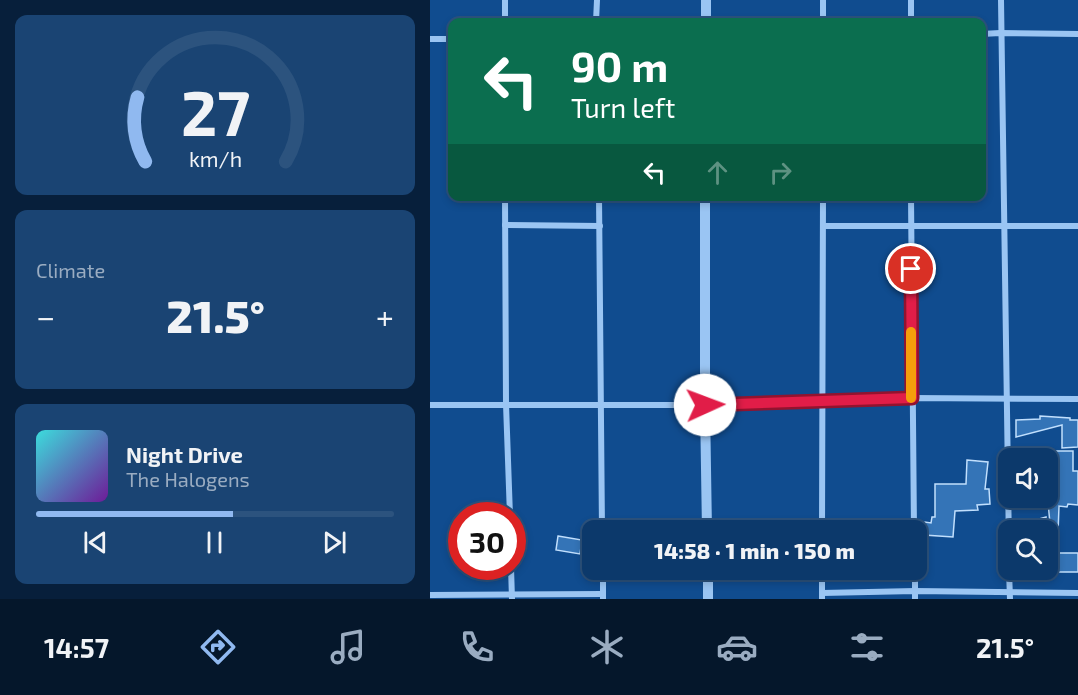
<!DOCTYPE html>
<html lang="en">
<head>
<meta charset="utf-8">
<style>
	:root { --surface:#0c396b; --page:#1a4473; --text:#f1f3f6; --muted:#9aacc1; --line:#2c537e; --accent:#90b9f0 }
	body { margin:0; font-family:"Exo 2",sans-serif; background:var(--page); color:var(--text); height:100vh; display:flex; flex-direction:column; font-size:22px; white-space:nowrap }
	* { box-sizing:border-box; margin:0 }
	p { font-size:20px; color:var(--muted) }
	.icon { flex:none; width:33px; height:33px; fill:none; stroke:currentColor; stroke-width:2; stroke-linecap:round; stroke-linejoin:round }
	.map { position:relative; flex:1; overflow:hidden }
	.panel { display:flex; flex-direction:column; gap:15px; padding:15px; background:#071f3b; width:430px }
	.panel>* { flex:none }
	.top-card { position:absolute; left:18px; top:18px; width:538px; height:183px; border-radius:12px; box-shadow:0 3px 9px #0003,0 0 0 2px var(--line); background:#0b6e4f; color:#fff; overflow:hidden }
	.controls { position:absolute; left:568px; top:448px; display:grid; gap:12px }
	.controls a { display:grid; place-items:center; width:60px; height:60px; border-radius:12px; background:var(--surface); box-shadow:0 3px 9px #0003,0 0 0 2px var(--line); font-size:30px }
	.speed { position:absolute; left:18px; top:502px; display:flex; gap:12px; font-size:30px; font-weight:700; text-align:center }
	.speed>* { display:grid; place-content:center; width:78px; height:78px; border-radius:50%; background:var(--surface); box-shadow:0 3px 9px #0003,0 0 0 2px var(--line); line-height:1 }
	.speed .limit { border:9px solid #d22; background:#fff; color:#111 }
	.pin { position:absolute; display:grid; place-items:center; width:51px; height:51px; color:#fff; margin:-26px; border:3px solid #fff; border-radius:50%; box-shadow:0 2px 6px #0007 }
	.me { position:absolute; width:66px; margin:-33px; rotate:88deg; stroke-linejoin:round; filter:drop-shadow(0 0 4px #0008) }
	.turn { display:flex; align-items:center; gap:21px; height:126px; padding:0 24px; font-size:27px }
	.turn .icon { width:78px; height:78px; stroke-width:2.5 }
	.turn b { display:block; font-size:42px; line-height:51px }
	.lanes { display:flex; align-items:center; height:57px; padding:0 24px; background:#0003; justify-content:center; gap:30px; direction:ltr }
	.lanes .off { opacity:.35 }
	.big { font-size:45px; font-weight:800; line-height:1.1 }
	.panel .widget { flex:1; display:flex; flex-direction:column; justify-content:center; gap:9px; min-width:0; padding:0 21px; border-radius:12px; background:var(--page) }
	.panel .dial { align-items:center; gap:0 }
	.dial svg { height:156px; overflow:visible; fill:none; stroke:var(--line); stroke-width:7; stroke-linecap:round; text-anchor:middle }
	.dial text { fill:var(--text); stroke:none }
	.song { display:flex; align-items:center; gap:18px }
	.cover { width:72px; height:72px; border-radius:9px; background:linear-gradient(135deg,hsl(180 70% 55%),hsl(280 70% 35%)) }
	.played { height:6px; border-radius:3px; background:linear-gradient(90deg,var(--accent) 55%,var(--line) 55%) }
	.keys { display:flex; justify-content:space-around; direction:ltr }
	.heat { display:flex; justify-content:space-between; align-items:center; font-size:33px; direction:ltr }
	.trip { position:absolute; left:152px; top:520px; width:345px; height:60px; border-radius:12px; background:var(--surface); box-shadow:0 3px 9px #0003,0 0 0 2px var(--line); font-weight:800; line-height:60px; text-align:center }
	.menu { display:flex; height:96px; justify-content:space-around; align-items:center; background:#05172b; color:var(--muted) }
	.menu .icon { width:42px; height:42px }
	.menu .current { color:var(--accent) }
	.menu b { font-size:27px; color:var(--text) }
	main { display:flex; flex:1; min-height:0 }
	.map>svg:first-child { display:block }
	.building { fill:#3474b7; stroke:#c1dffd; stroke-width:1.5 }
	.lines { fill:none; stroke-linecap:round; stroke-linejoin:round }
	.minor { stroke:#9ac5f3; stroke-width:6 }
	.tertiary { stroke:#9ac5f3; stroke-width:10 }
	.route-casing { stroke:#92132f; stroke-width:15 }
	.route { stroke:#e11d48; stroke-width:10 }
	.slow { stroke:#f59e0b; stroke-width:10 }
</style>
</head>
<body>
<main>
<section class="panel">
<div class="widget dial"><svg viewBox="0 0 100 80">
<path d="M14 69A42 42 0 1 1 86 69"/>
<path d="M14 69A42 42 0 0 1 10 36" stroke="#90b9f0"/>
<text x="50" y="56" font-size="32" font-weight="700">27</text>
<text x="50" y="72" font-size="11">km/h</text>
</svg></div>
<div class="widget"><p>Climate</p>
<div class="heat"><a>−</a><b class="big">21.5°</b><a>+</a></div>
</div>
<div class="widget">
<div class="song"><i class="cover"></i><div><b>Night Drive</b><p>The Halogens</p></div></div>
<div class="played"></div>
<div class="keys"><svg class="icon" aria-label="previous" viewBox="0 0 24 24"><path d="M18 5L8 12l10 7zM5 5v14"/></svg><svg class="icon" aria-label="pause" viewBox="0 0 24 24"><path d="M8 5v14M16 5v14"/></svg><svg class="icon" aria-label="next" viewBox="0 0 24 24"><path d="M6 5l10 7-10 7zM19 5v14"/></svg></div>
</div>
</section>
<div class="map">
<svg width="648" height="599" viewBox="0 0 648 599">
	<rect width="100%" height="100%" fill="#104c8f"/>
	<!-- building -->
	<g class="building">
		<polygon points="610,416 640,418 640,420 648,420 648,447 632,448 632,425 586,437 586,420 610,419"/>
		<polygon points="618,451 643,451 643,471 648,471 648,505 638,504 637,507 629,506 628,533 621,533 618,503"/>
		<polygon points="537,460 558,462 555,489 559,489 560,504 547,505 548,510 525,511 523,537 494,535 495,522 501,523 502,517 505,517 505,484 536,484"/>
		<polygon points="616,517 616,531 584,531 584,526"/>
		<polygon points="128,536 152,540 150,554 126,550"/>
		<rect x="618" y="553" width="30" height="19"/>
	</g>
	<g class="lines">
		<!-- minor -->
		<g class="minor">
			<polyline points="393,0 393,22"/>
			<polyline points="481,0 481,22"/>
			<polyline points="571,0 579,548"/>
			<polyline points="75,22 75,0"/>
			<polyline points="166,22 167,0"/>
			<polyline points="552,34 570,33 648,34"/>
			<polyline points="0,39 22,39"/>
			<polyline points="75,196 76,404 80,516"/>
			<polyline points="169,196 172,531"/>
			<polyline points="481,196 484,531"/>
			<polyline points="75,225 170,226"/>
			<polyline points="393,226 648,226"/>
			<polyline points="0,405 275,405 482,398 648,399"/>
			<polyline points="392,531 393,196"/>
			<polyline points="81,567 82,599"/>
			<polyline points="173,570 173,599"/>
			<polyline points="392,570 392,599"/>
			<polyline points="485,570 485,599"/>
			<polyline points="579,570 580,599"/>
			<polyline points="392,593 485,591 648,593"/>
			<polyline points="0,595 173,594"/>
		</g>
		<!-- tertiary -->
		<g class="tertiary">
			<polyline points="276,22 276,0"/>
			<polyline points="275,196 275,405 277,531"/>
			<polyline points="278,570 278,599"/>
		</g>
	</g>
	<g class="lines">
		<!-- route casing -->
		<g class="route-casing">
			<polyline id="route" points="275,405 482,398 481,269"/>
		</g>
		<!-- route -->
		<use href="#route" class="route"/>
		<!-- slow -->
		<polyline class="slow" points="481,398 481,332"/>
	</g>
</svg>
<div class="controls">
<a><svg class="icon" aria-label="sound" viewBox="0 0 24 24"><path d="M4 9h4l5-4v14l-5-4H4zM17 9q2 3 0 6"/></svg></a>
<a><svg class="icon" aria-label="search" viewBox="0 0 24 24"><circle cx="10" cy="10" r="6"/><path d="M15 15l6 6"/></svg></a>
</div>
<div class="speed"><div class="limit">30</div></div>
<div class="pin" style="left:481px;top:269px;background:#d93025"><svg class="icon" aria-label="arrive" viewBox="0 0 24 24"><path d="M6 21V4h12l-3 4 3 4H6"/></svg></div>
<svg class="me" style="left:275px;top:405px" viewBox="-20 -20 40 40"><circle r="19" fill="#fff"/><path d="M0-13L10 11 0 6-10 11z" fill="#e11d48"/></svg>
<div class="trip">14:58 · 1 min · 150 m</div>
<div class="top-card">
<div class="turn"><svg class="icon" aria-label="left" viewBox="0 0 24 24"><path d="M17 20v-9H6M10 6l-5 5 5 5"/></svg><div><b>90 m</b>Turn left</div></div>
<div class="lanes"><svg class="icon" aria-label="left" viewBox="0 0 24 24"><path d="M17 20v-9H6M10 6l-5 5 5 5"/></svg><svg class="icon off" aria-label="ahead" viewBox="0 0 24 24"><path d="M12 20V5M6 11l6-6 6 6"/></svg><svg class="icon off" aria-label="right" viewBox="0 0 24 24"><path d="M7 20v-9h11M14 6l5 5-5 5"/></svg></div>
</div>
</div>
</main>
<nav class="menu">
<b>14:57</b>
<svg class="icon current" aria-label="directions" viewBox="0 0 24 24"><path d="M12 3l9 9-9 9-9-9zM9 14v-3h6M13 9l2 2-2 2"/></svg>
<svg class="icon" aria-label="music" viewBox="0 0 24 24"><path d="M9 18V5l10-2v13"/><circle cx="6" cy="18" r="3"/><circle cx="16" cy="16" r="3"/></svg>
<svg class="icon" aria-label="phone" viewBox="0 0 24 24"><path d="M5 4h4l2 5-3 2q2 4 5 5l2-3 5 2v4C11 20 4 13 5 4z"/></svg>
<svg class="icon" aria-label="climate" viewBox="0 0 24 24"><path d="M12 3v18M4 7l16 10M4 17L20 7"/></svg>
<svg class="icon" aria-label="car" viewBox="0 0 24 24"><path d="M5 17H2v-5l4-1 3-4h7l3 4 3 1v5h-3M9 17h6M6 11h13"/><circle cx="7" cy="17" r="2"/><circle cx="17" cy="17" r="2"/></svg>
<svg class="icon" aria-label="filters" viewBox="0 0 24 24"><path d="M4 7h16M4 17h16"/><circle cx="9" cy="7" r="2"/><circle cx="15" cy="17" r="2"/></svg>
<b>21.5°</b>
</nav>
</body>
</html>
